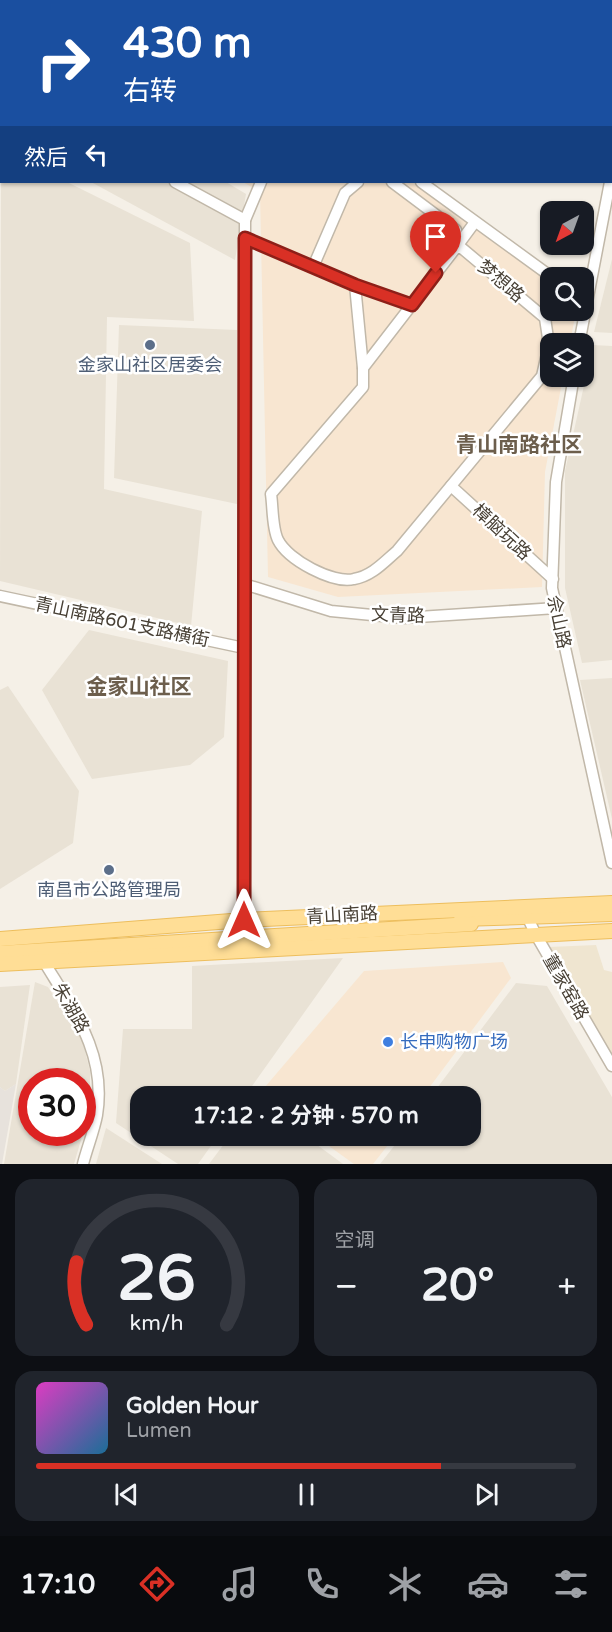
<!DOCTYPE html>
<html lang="zh">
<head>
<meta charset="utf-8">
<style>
	:root { --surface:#171b24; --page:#20242c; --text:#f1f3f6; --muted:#9ea1a6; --line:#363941; --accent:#d93025 }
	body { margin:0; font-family:"Varela Round","Noto Sans SC",sans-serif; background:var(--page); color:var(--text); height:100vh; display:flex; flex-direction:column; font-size:22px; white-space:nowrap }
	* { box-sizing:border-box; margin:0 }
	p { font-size:20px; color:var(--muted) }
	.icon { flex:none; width:33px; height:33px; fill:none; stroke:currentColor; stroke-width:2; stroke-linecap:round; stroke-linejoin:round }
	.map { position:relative; height:1164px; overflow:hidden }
	.panel { display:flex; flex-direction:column; gap:15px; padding:15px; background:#0d0f14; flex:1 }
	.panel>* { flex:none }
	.banner { position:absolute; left:0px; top:0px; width:612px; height:183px; box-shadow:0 2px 4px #0004; background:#1a4fa0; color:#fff; overflow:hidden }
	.needle { width:39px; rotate:221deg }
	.tools { position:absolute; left:540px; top:201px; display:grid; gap:12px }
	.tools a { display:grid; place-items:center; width:54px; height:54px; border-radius:12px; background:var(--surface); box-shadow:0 2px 4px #0004; font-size:30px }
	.speed { position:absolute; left:18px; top:1068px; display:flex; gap:12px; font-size:30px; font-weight:700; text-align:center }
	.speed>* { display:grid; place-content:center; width:78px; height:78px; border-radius:50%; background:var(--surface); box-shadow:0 2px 4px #0004; line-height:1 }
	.speed .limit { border:9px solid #d22; background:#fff; color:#111 }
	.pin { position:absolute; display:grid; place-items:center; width:51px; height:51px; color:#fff; margin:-62px -26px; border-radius:50% 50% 50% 0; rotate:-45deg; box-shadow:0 0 6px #0007 }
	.pin .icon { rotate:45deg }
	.me { position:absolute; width:66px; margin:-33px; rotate:0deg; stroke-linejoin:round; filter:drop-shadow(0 0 4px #0008) }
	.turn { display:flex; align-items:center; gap:21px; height:126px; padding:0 24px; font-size:27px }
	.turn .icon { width:78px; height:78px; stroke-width:2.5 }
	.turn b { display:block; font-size:42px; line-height:51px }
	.then { display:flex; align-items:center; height:57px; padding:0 24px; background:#0003; gap:12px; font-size:22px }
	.big { font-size:45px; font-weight:700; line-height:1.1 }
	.panel .card { flex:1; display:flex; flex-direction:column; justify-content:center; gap:9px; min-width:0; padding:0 21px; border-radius:18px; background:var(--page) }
	.panel .dial { align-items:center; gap:0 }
	.dial svg { height:156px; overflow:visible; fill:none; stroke:var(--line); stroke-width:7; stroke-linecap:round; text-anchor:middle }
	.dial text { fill:var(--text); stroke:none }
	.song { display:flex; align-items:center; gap:18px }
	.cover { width:72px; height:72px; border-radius:9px; background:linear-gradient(135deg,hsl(310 70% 55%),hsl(200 70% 35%)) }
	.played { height:6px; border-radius:3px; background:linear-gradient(90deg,var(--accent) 75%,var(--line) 75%) }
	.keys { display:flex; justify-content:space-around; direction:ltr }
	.heat { display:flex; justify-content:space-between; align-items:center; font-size:33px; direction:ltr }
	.panel .tiles { flex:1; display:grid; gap:15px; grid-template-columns:1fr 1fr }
	.card:last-child { grid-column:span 2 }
	.trip { position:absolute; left:130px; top:1086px; width:351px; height:60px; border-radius:18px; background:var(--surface); box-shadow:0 2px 4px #0004; font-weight:700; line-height:60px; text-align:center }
	.tabs { display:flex; height:96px; justify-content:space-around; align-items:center; background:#090b0e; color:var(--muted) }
	.tabs .icon { width:42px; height:42px }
	.tabs .selected { color:var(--accent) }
	.tabs b { font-size:27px; color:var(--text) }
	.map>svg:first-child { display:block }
	.residential { fill:#e9e2d5; fill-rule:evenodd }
	.commercial { fill:#f8e6d1 }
	.industrial { fill:#e7e2dc }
	.education { fill:#efe5d0 }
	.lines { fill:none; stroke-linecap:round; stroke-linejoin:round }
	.minor-casing { stroke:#c1b8a9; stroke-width:13 }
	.major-casing { stroke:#edbe5d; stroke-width:16 }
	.minor { stroke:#fff; stroke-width:10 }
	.major { stroke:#ffde96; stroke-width:14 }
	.route-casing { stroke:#8d1f18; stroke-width:15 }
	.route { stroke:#d93025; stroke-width:10 }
	.service-dot { fill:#5c6f8a; stroke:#fff; stroke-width:2 }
	.shop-dot { fill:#3f7fe0; stroke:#fff; stroke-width:2 }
	.labels { text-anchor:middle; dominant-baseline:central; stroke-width:5; stroke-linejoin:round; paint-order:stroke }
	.street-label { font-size:18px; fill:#484035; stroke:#fff }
	.service-label { font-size:18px; fill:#4e5e75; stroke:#fff }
	.shop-label { font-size:18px; fill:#366cbe; stroke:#fff; text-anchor:start }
	.quarter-label { font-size:21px; font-weight:bold; fill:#6c5e4c; stroke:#fff }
</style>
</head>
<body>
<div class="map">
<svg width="612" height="1164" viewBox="0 0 612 1164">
	<rect width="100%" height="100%" fill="#f5f0e7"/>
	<!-- residential -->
	<g class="residential">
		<polygon points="1,165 2,182 67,182 190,243 194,321 107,317 104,489 202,511 191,626 0,581"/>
		<polygon points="91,182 226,182 246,194 235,260"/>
		<polygon points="612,259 612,333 594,332"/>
		<polygon points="119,325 237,330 237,504 114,478"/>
		<polygon points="593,345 612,346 612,660 582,663 565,588 565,471"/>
		<polygon points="89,630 228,661 224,737 190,765 92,779 42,690"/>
		<polygon points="612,678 612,819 580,680"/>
		<polygon points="8,686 79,791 73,843 0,889 0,690"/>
		<polygon points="343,958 245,1096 141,1096 141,1136 218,1136 198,1164 178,1164 116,1123 123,1029 192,1029 192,966"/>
		<path d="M35,982L48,987L82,1039L90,1071V1109L74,1164H4ZM32,1082H82V1132H32Z"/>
		<polygon points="516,983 547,986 612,1097 612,1164 380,1164 402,1136 471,1136 471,1096 431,1096"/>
		<polygon points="30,985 16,1084 5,1091 0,1087 0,987"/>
		<polygon points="106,1128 162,1164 96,1164"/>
		<polygon points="230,1136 305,1136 343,1164 209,1164"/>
	</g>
	<!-- commercial -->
	<g class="commercial">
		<polygon points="243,182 412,182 550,281 550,310 576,311 570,343 550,344 550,376 563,377 545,472 542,587 338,597 268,577 260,192"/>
		<polygon points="503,962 511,978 423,1096 262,1096 259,1094 364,971"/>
		<polygon points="315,1136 395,1136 373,1164 354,1164"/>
	</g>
	<!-- industrial -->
	<polygon class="industrial" points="16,1084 2,1164 0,1164 0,1087 5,1091"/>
	<!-- education -->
	<polygon class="education" points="596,945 604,970 612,972 612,1056 549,947"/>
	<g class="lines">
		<!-- minor casing -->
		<g class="minor-casing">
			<g id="minor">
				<polyline points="148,0 150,2"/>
				<polyline points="180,0 182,2"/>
				<polyline points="26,2 27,0"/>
				<polyline points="0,32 2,31"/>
				<polyline points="175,182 245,220 244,920"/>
				<polyline points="392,182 456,230 458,245"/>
				<polyline points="421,182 553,278"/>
				<polyline points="245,220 261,182"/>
				<polyline points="245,238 355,285 412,305"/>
				<path d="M458,245L545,318L549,345L542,376L397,551C384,562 372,576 354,579C333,584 288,560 278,540C272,528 273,507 271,494L363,387V368Z"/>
				<polyline points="458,245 475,222"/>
				<polyline points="313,267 345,193 358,182"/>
				<polyline points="355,285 363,368"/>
				<polyline points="579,344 610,182"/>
				<polyline points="574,376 556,482 552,588 612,863"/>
				<polyline points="451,486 553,579"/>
				<polyline points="244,584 331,611 403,618 556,608"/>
				<polyline points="0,596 244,648"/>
				<polyline points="525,912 536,935 612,1066"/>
				<path d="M43,960C73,1010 107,1053 97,1115C94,1131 87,1148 83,1164"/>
			</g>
		</g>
		<!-- major casing -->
		<g class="major-casing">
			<g id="major">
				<polyline points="461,919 612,914"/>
				<polyline points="0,939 244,920 612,903"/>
				<polyline points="0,953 471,924"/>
				<polyline points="0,964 612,931"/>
			</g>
		</g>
		<!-- minor -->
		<use href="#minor" class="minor"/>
		<!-- major -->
		<use href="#major" class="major"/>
	</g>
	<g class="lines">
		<!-- route casing -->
		<g class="route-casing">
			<polyline id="route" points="244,920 245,238 355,285 412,305 436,273"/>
		</g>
		<!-- route -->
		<use href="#route" class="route"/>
	</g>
	<!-- markers -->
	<g class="service-dot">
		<circle cx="150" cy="345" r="6"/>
		<circle cx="109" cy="870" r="6"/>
	</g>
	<circle class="shop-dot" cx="388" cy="1042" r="6"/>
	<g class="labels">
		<!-- street labels -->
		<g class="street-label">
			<text transform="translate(501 281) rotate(40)">梦想路</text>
			<text transform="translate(502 532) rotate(43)">樟脑玩路</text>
			<text transform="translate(398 615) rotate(2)">文青路</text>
			<text transform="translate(122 622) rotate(12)">青山南路601支路横街</text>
			<text transform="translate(559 622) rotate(78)">佘山路</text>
			<text transform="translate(342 915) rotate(-3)">青山南路</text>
			<text transform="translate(566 987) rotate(60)">董家窑路</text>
			<text transform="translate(71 1008) rotate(60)">朱湖路</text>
		</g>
		<!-- service labels -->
		<g class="service-label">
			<text x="150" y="365">金家山社区居委会</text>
			<text x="109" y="890">南昌市公路管理局</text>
		</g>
		<!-- shop labels -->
		<g class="shop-label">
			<text x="400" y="1042">长申购物广场</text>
		</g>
		<!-- quarter labels -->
		<g class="quarter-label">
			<text x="519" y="445">青山南路社区</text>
			<text x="139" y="687">金家山社区</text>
		</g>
	</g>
</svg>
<div class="tools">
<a><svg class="needle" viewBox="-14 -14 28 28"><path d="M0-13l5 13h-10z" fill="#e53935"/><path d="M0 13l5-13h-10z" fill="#9ea1a6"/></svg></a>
<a><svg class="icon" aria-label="search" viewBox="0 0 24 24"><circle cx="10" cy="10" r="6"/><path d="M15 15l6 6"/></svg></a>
<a><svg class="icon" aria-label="layers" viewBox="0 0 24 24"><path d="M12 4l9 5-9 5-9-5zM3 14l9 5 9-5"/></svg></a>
</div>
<div class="speed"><div class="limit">30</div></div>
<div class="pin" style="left:436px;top:273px;background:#d93025"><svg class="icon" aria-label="arrive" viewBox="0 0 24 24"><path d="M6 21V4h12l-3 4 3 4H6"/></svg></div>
<svg class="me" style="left:244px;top:920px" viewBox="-20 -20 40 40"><path d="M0-17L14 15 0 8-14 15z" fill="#d93025" stroke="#fff" stroke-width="4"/></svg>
<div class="trip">17:12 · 2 分钟 · 570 m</div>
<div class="banner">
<div class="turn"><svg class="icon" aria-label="right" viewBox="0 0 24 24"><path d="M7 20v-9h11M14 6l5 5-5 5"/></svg><div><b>430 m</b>右转</div></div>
<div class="then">然后<svg class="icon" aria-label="left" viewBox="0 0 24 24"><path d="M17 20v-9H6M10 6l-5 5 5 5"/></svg></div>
</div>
</div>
<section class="panel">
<div class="tiles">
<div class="card dial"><svg viewBox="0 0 100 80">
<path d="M14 69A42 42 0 1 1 86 69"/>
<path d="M14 69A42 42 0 0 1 9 37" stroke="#d93025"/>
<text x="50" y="56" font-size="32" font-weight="700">26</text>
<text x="50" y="72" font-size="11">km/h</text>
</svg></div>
<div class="card"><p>空调</p>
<div class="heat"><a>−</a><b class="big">20°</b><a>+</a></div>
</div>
<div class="card">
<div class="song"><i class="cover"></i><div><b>Golden Hour</b><p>Lumen</p></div></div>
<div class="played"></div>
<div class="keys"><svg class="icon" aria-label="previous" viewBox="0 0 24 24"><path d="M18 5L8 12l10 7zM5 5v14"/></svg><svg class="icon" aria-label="pause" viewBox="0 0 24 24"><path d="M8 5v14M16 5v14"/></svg><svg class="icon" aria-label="next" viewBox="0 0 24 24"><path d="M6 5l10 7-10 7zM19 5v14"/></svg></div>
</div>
</div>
</section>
<nav class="tabs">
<b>17:10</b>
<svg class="icon selected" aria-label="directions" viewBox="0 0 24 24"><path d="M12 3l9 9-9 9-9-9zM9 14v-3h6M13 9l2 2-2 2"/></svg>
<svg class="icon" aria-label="music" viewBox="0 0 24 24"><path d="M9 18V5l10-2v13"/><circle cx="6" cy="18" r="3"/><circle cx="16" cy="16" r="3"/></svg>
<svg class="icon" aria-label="phone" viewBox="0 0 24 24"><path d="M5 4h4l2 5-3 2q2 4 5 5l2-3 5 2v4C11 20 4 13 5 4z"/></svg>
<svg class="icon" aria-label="climate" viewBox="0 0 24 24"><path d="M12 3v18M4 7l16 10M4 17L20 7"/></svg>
<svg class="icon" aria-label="car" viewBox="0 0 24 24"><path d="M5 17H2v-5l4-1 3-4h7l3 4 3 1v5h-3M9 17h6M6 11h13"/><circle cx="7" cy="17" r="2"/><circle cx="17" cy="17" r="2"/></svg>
<svg class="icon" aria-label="filters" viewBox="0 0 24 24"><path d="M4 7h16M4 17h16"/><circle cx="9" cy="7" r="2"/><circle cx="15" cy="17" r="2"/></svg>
</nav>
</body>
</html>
